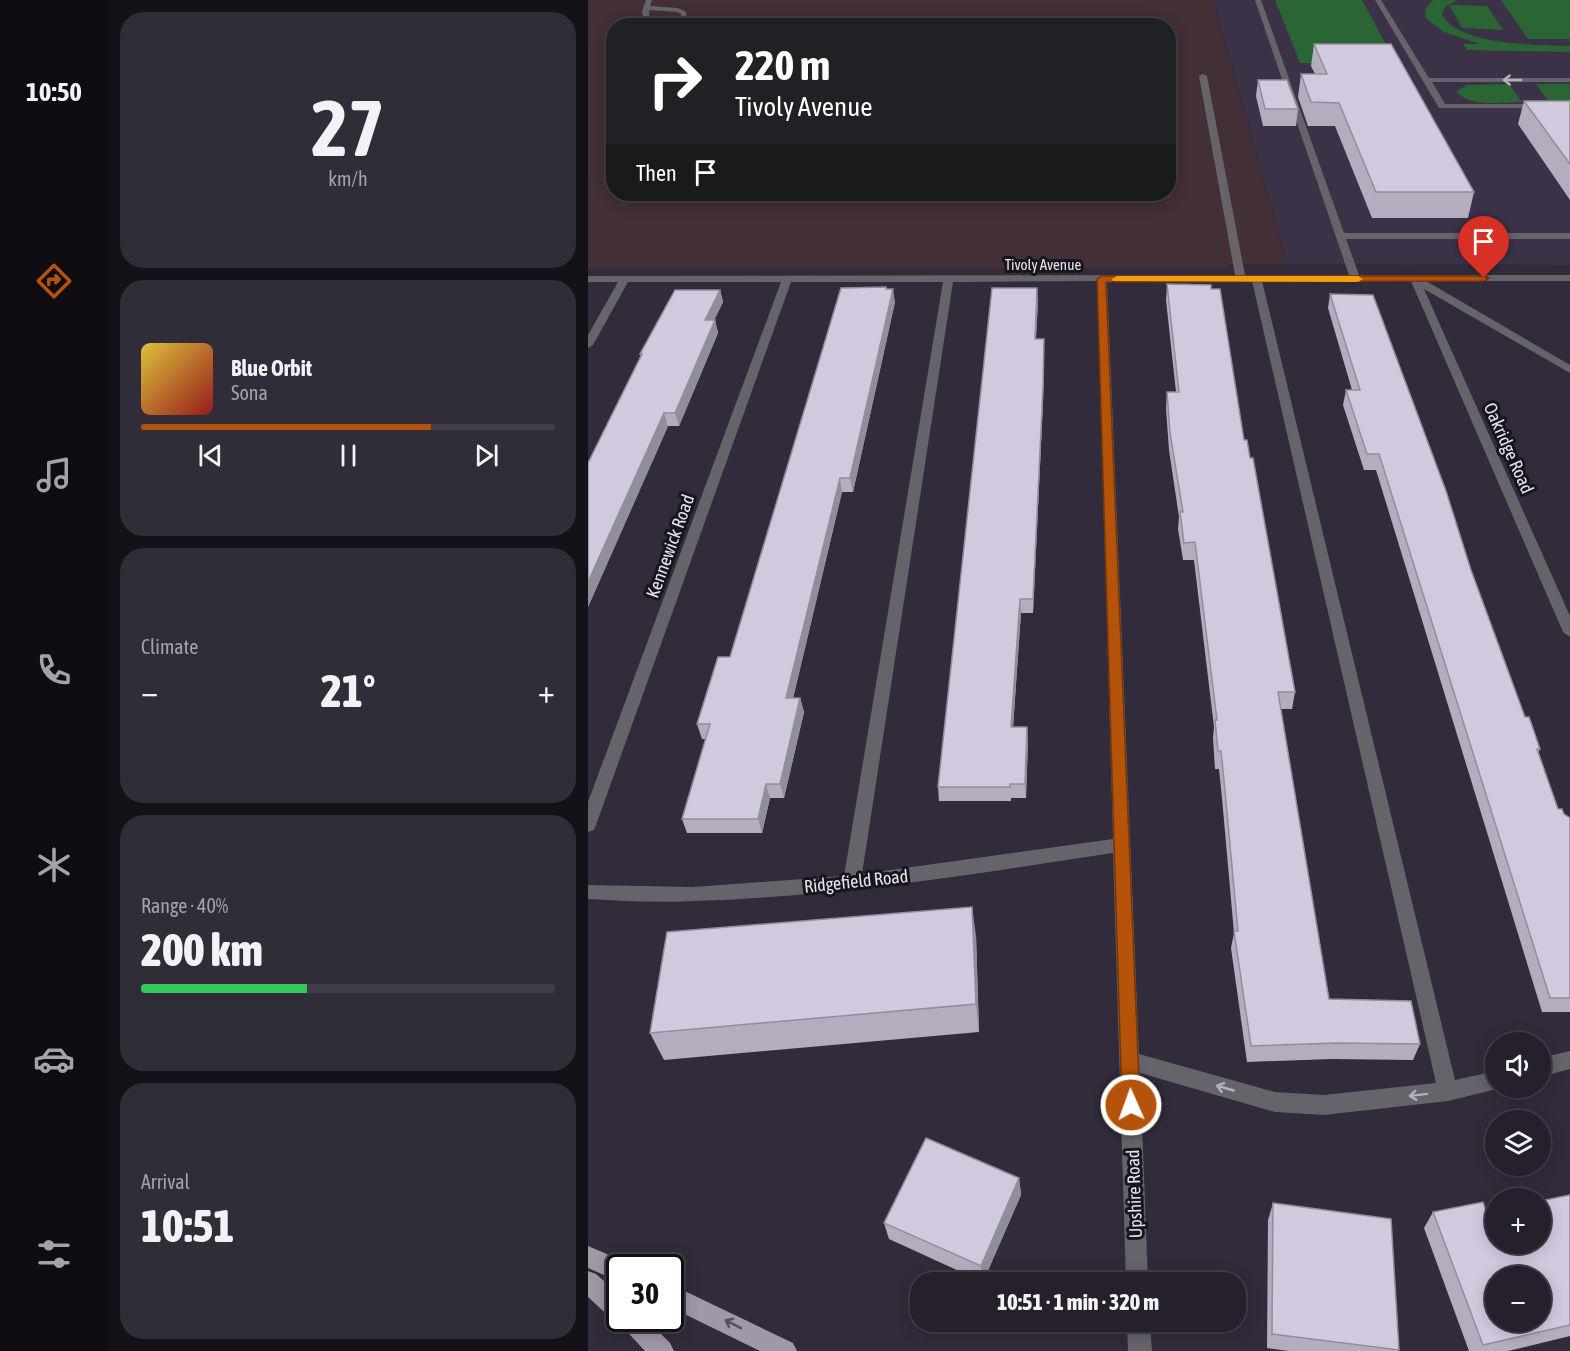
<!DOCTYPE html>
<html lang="en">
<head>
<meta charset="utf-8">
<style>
	:root { --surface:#25202c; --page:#312d38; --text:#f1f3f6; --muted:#a3a3a9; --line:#423e48; --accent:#b45309 }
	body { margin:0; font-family:"Asap Condensed",sans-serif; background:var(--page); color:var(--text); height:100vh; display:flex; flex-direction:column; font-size:22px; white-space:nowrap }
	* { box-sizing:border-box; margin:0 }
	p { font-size:20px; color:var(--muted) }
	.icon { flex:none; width:33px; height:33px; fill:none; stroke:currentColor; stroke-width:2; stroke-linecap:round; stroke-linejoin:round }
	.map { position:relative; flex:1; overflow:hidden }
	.panel { display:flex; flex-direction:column; gap:12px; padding:12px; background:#141218; width:480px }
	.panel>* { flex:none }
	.top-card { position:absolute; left:18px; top:18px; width:570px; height:183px; border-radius:24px; box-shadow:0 3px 15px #0003,0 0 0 2px var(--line); background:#202124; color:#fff; overflow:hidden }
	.controls { position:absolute; left:897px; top:1032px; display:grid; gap:12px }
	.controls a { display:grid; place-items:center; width:66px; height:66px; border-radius:50%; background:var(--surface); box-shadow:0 3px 15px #0003,0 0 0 2px var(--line); font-size:30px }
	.speed { position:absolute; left:18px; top:1254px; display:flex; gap:12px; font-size:30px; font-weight:700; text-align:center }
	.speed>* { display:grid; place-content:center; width:78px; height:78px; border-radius:50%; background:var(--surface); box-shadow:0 3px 15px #0003,0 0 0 2px var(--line); line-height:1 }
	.speed .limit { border:3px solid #111; border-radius:9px; background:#fff; color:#111 }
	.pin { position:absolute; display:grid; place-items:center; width:51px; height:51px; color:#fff; margin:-62px -26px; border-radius:50% 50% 50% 0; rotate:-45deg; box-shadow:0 0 6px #0007 }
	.pin .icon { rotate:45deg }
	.me { position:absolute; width:66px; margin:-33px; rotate:358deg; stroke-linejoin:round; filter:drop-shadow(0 0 4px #0008) }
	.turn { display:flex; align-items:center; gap:21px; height:126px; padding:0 30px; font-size:27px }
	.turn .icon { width:78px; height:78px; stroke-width:2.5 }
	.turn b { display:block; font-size:42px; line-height:51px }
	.then { display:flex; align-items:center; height:57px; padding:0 30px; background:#0003; gap:12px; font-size:22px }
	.big { font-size:45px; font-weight:800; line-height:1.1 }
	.panel .widget { flex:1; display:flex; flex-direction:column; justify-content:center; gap:9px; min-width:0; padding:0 21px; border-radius:24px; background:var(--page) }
	.panel .dial { align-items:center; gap:0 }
	.dial b { font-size:78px; line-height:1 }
	.song { display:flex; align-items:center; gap:18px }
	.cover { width:72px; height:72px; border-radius:9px; background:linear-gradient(135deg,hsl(50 70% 55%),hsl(0 70% 35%)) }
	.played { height:6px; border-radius:3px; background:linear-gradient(90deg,var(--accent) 70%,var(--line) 70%) }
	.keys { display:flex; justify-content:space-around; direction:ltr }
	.heat { display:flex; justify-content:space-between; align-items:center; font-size:33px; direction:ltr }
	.charge { height:9px; border-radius:4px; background:linear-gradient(90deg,#34c759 40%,var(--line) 0) }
	.trip { position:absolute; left:322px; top:1272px; width:336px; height:60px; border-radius:24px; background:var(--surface); box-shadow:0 3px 15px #0003,0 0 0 2px var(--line); font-weight:800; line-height:60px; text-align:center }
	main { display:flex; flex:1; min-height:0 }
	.tabs { display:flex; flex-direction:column; width:108px; justify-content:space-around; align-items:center; background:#0f0d12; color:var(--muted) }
	.tabs .icon { width:42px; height:42px }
	.tabs .active { color:var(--accent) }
	.tabs b { font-size:27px; color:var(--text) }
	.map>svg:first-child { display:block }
	.built { fill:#3b3248 }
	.industrial { fill:#432f36; fill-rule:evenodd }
	.green { fill:#2a6533 }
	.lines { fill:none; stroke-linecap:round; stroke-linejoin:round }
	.minor { fill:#67636b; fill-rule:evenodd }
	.major { fill:#a097a7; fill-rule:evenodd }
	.wall { fill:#b4adbf }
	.shaded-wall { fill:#928d9b }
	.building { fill:#d1c9de; stroke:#928d9b; stroke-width:1.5; fill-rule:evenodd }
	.oneway { stroke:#b4b0ba }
	.oneway2 { stroke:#55505b }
	.route { fill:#b45309; stroke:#753606; stroke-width:1.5 }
	.slow { fill:#f59e0b }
	.labels { text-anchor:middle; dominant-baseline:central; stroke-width:6; stroke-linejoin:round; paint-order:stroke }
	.far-street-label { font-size:15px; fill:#e8e4ef; stroke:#18151c }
	.street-label { font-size:18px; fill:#e8e4ef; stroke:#18151c }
</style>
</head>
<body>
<main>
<nav class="tabs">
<b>10:50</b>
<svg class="icon active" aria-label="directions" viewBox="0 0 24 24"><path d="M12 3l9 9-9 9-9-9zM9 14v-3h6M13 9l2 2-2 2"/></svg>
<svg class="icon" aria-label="music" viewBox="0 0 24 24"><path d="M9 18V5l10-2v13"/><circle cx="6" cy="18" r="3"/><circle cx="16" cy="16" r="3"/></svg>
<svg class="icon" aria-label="phone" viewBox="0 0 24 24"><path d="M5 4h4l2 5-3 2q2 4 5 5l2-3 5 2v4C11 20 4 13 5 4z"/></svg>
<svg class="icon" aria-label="climate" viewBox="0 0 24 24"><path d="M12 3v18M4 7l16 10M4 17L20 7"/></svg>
<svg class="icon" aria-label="car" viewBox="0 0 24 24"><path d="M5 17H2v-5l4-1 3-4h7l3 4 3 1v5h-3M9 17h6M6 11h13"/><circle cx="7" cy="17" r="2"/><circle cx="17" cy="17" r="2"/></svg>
<svg class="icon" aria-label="filters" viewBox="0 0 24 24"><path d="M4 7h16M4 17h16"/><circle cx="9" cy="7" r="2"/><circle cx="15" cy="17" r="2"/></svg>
</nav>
<section class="panel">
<div class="widget dial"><b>27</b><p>km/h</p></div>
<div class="widget">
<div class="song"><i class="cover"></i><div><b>Blue Orbit</b><p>Sona</p></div></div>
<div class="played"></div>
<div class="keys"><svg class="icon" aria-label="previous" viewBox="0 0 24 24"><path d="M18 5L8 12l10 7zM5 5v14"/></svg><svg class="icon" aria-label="pause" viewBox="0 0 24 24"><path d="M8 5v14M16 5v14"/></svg><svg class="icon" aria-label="next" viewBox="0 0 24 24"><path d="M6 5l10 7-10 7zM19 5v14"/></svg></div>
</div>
<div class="widget"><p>Climate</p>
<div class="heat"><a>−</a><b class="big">21°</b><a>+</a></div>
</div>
<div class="widget"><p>Range · 40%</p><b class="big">200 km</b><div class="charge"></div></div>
<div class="widget"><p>Arrival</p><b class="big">10:51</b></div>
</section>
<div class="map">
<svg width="982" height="1351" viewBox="0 0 982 1351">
	<rect width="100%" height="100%" fill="#312b3b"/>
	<!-- built -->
	<polygon class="built" points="625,0 982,0 982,265 699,264"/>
	<!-- industrial -->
	<path class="industrial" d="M0,0H625L699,264H643L638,268H0ZM26,26H580V194H26Z"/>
	<!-- green -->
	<g class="green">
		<polygon points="687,0 774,0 808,63 712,63"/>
		<path d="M845,0H869L857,7L854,14C868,46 952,45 982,46V52L879,50L875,44H892L856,32L838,18L837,9Z"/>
		<polygon points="913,0 982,0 982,39 940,39"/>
		<polygon points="861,5 899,6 915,30 874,28"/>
		<path d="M921,84L934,102C916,102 879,108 869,91L879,85Z"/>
		<polygon points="948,84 982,84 982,102 961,102"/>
	</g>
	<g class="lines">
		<!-- minor -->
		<g class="minor">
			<polygon points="58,0 64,0 62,6 90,8 98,12 100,26 94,26 93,14 89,12 61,10 62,26 56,26 54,11"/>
			<path d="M667,0H673L756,233H982V239H758L771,275H982V281H838L982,365V373L836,289L982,616V637L975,632L823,281H674L867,1080L908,1071V1088H913L860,1101L736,1115L687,1112L552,1073L560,1282H538L525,853C386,874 246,897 105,901C70,903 35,901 0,899V885L105,887L256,876L355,282H203L8,825L6,830L0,832V802L193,282H40L5,345L0,348V335L30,282H0V276L647,275L611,76L615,74L619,76L657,275H761ZM509,281L525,839L274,874L365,282ZM519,281H664L848,1083L736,1095L687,1092L551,1054Z"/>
			<polygon points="787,0 793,0 841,78 982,78 982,82 844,82 857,104 982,104 982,108 851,108"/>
			<polygon points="982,1051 982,1069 952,1077 952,1058"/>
			<polygon points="539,1322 562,1322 564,1351 540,1351"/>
		</g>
		<!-- major -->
		<g class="major">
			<polygon points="0,1246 40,1263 42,1268 32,1268 32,1282 0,1268"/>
			<polygon points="0,1271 8,1274 32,1295 32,1318 57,1318 82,1343 86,1351 57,1351 30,1322 24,1319 0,1297"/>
			<polygon points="82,1284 205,1343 209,1351 172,1351 82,1307"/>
		</g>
	</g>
	<!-- wall -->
	<g class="wall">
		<polygon points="726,44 886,192 880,218 784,218 747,126 720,126 710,97 713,74 727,74 723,66"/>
		<polygon points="670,80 710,109 708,126 675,126 668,96"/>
		<polygon points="936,101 982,101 982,200 930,124"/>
		<polygon points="579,284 656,440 707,692 704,709 693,709 741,999 832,1044 825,1060 743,1059 659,1062 643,948 646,933 634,798 631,769 627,769 625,738 626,727 606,560 595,560 590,529 591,517 581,450 578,409 579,392 588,392 578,300"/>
		<polygon points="298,287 307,302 265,492 254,492 205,698 212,698 216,712 196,798 182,798 174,833 99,833 94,819 118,739 114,739 109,724 142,657"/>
		<polygon points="132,290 135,302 126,320 127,320 130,333 91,426 80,426 0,607 0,463 53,357 52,354"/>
		<polygon points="742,294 883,570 937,717 952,749 950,753 970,809 982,818 982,1012 954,1012 788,470 776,470 755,405 758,390 764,390 740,308"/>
		<polygon points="450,301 448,339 456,352 455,401 445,613 433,613 425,727 439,727 440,741 438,798 423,798 423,801 351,801 350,787"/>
		<polygon points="388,936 391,1032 76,1060 62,1033"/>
		<polygon points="431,1178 433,1195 395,1282 301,1239 296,1223"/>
		<polygon points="982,1195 982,1336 920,1351 881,1351 836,1228 845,1212 898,1211"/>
		<polygon points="685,1203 811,1350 810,1351 701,1351 679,1348 680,1220"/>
	</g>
	<!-- shaded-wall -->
	<g class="shaded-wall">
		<polygon points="449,288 450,301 447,352 447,339"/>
		<polygon points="305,289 307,302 265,492 262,478"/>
		<polygon points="132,290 135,302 120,333 117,320"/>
		<polygon points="127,320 130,333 91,426 87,413"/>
		<polygon points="456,352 455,401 445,613 445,599"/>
		<polygon points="76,413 80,426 0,607 0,582"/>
		<polygon points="252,478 254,492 202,712 198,698"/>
		<polygon points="432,599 433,613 424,741 423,727"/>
		<polygon points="212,698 216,712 196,798 192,784"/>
		<polygon points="439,727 440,741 438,798 437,784"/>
		<polygon points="178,784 182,798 174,833 170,819"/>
		<polygon points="384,907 388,936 391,1032 388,1004"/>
		<polygon points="431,1178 433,1195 395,1282 393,1266"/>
	</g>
	<!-- building -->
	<g class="building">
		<polygon points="726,44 803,44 886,192 788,192 751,103 723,102 713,74 739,74"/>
		<polygon points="670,80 699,80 710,109 677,109"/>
		<polygon points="936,101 982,101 982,164"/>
		<polygon points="579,284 623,285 623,289 632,289 656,440 659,440 662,458 665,458 707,692 690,692 741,999 823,1001 832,1044 748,1043 663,1046 646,931 650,931 636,780 633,751 630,751 627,720 629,720 607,542 596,543 592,512 595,512 582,433 579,392 591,392"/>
		<polygon points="298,287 298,289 305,289 262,478 252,478 198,698 212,698 192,784 178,784 170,819 94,819 122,724 109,724 130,657 142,657 253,288"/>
		<polygon points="404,288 449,288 447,339 456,339 455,388 445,599 432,599 423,727 439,727 437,784 422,784 422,787 350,787"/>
		<polygon points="87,290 132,290 117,320 127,320 87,413 76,413 0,582 0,463 54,354 52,354"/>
		<polygon points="742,294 785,295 858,491 883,570 937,717 941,717 952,749 949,749 970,809 974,809 976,814 982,818 982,998 962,998 791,454 779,454 758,390 772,390"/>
		<polygon points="384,907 388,1004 62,1033 79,932"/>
		<polygon points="338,1138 431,1178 393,1266 296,1223"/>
		<path d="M982,1195V1325L895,1345L845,1212L895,1202L898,1211L908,1209V1244H952V1201ZM908,1276H952V1322H908Z"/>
		<polygon points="685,1203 803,1219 811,1350 684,1334"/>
	</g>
	<!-- one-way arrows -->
	<defs><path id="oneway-shaft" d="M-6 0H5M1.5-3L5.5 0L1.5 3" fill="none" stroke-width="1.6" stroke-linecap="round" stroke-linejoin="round" transform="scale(1.5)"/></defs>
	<g class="oneway">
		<use href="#oneway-shaft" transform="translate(924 80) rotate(180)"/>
		<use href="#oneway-shaft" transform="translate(637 1088) rotate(-164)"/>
		<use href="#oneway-shaft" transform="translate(830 1095) rotate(173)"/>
	</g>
	<use class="oneway2" href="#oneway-shaft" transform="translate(145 1324) rotate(-153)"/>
	<!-- route -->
	<polygon class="route" points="514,276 896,276 901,278 896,281 518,282 552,1105 550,1111 543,1114 536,1111 534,1105 509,279"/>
	<!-- slow -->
	<polygon class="slow" points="529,276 770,276 775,279 770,282 525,281 524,279"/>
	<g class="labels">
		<!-- far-street labels -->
		<g class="far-street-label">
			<text x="455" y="264">Tivoly Avenue</text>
		</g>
		<!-- street labels -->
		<g class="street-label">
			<text transform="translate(921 448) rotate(66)">Oakridge Road</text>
			<text transform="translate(82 546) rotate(-70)">Kennewick Road</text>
			<text transform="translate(268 881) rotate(-6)">Ridgefield Road</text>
			<text transform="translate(546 1194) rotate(-92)">Upshire Road</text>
		</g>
	</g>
</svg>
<div class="controls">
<a><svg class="icon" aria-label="sound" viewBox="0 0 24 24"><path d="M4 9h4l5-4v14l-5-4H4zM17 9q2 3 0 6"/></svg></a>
<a><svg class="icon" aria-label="layers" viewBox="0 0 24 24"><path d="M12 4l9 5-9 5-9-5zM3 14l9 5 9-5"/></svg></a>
<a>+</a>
<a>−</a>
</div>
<div class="speed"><div class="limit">30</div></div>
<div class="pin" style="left:896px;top:278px;background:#d93025"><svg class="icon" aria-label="arrive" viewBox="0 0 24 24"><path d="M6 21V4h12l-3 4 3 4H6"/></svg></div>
<svg class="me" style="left:543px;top:1105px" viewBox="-20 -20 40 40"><circle r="17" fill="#b45309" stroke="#fff" stroke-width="3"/><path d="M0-11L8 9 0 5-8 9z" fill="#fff"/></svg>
<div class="trip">10:51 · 1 min · 320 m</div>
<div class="top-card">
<div class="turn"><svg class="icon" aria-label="right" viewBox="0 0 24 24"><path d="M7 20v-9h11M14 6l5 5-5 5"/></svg><div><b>220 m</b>Tivoly Avenue</div></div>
<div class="then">Then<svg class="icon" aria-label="arrive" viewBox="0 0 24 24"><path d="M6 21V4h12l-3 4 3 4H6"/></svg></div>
</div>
</div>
</main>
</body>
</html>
